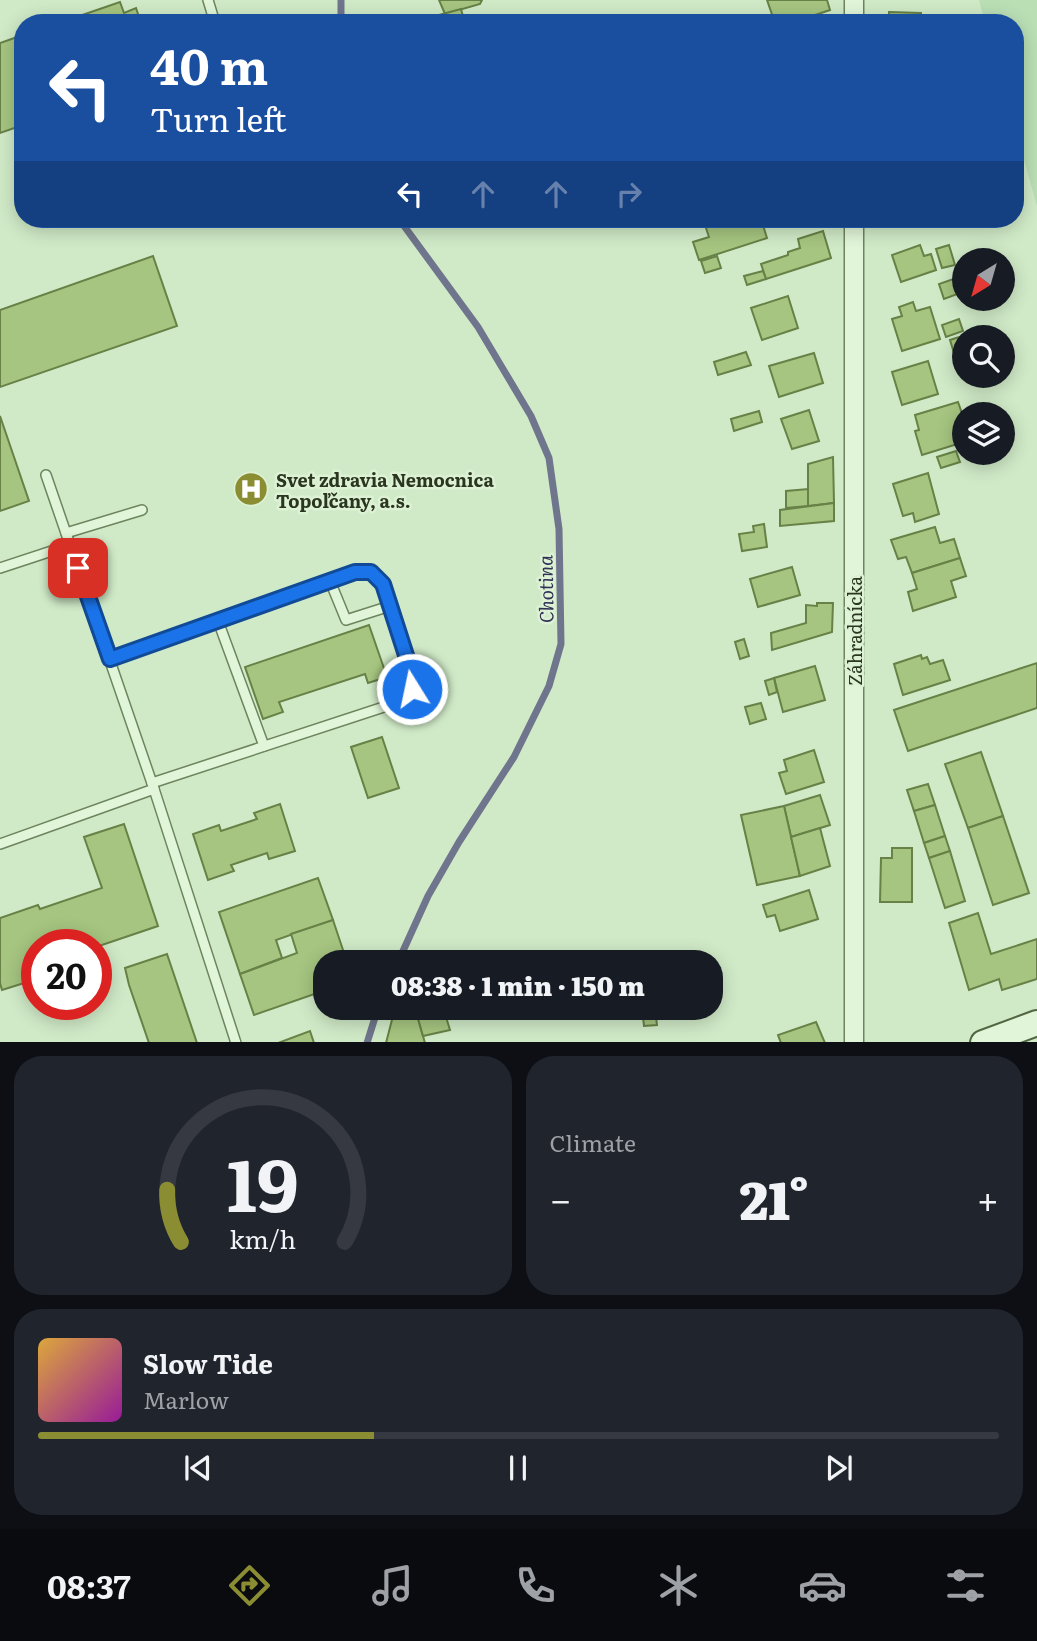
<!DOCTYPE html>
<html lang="en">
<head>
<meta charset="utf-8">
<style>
	:root { --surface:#171b24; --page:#20242c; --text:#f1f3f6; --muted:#9ea1a6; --line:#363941; --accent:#8b8d33 }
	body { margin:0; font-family:Literata,serif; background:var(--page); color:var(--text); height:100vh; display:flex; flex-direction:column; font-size:26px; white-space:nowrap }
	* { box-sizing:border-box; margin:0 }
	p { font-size:23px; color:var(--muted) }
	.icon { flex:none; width:38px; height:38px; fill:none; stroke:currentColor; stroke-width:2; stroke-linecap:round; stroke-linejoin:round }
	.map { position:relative; height:1042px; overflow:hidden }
	.drawer { display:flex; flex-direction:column; gap:14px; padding:14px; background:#0d0f14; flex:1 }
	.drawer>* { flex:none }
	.guide { position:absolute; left:14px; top:14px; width:1010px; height:214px; border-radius:28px; box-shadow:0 4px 18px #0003; background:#1a4fa0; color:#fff; overflow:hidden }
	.needle { width:46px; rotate:217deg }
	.buttons { position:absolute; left:952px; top:248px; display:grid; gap:14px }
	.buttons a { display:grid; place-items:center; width:63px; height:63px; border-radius:50%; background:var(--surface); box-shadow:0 4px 18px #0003; font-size:35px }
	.speed { position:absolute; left:21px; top:929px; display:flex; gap:14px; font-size:35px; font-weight:700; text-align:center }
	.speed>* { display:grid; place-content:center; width:91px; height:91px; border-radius:50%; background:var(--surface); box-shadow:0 4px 18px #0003; line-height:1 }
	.speed .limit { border:10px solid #d22; background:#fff; color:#111 }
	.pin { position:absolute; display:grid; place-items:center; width:60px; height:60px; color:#fff; margin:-30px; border-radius:14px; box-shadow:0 4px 10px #0006 }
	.me { position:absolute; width:77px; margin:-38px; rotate:350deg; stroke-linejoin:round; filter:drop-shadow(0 0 5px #0008) }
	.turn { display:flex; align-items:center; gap:24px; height:147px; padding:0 21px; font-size:32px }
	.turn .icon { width:91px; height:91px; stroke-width:2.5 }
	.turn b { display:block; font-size:49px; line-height:60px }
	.lanes { display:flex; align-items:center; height:66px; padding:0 21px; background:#0003; justify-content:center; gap:35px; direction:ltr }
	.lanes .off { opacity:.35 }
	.big { font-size:52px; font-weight:800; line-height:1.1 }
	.drawer .tile { flex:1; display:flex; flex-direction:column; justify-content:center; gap:10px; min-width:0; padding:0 24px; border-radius:28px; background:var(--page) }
	.drawer .dial { align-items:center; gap:0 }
	.dial svg { height:182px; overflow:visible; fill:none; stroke:var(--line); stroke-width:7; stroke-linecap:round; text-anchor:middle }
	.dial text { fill:var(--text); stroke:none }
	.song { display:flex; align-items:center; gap:21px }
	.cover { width:84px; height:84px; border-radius:10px; background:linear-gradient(135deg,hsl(40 70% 55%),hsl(300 70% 35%)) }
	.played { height:7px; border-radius:4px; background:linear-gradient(90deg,var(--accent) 35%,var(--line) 35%) }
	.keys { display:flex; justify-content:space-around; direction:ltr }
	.heat { display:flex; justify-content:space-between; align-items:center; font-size:38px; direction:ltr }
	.drawer .tiles { flex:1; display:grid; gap:14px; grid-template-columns:1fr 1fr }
	.tile:last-child { grid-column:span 2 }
	.trip { position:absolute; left:313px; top:950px; width:410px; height:70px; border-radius:28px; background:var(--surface); box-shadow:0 4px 18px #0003; font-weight:800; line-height:70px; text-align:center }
	.menu { display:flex; height:112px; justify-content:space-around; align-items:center; background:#090b0e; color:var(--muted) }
	.menu .icon { width:49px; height:49px }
	.menu .on { color:var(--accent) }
	.menu b { font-size:32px; color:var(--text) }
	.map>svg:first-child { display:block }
	.farmland { fill:#badfb5 }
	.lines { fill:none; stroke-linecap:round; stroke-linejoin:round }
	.stream { stroke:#6f758c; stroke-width:7 }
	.building { fill:#a6c580; stroke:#678146; stroke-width:2 }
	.lane-casing { stroke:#6e845e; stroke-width:12 }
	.street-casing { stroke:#6e845e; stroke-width:21 }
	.secondary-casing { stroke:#526641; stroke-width:28 }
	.lane { stroke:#e1f6d9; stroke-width:9 }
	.street { stroke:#e1f6d9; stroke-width:18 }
	.secondary { stroke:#e1f6d9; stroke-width:24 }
	.route-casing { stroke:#114b97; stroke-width:18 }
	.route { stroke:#1a73e8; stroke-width:12 }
	.labels { text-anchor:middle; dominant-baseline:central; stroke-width:5; stroke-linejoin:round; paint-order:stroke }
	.poi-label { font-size:18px; font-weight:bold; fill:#2a3620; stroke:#ddf2d5; text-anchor:start }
	.street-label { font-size:18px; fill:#2a3620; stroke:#ddf2d5 }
	.water-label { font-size:19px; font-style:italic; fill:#313254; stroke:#ddf2d5 }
</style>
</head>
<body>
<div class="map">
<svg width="1037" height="1043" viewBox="0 0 1037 1043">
	<rect width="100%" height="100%" fill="#d0eac7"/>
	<!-- farmland -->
	<polygon class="farmland" points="979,0 1037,0 1037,206 1015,128 1015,23 985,23"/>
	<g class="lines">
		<!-- stream -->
		<g class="stream">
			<polyline points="341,0 341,23"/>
			<polyline points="398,962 428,896 459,842 514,757 549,686 561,644 559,529 549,458 531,416 478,327 399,219"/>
			<polyline points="367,1043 378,1008"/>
		</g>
	</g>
	<!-- building -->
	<g class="building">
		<polygon points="439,0 482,0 480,4 445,14"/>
		<polygon points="767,0 827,0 830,10 791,23 786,23 785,20 775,23"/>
		<polygon points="120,2 124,13 136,8 141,23 59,23"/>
		<polygon points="461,9 464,20 441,23 439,15"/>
		<polygon points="889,12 921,13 921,23 889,23"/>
		<polygon points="23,35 23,125 0,133 0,43"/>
		<polygon points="703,219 761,219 767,238 699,260 693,242 709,237"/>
		<polygon points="823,231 831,258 766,279 761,264 788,255 788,252 800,248 798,239"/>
		<polygon points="920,245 924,256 931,254 936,270 901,282 892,255"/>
		<polygon points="949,245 955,265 942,268 936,249"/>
		<polygon points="153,256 177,326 0,387 0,310"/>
		<polygon points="717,256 721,268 705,273 701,261"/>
		<polygon points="763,271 766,279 747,285 744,276"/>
		<polygon points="959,277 963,292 944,299 939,284"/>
		<polygon points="788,296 798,328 762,340 751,308"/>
		<polygon points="913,302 916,311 930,307 940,339 902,351 892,319 902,316 899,307"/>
		<polygon points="959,319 963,331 946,337 942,325"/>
		<polygon points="975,332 977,338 964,338 964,350 954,353 950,340"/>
		<polygon points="746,352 751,365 718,375 714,362"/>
		<polygon points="814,353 823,383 779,397 769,366"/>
		<polygon points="928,361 938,394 902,405 892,372"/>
		<polygon points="958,402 964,419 964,442 922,455 915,431 919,430 915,415"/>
		<polygon points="809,410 819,441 792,449 781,419"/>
		<polygon points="759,411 762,422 734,431 731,419"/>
		<polygon points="0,416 29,501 0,511"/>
		<polygon points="956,451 960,462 941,468 937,457"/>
		<polygon points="833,457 834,503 808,506 808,464"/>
		<polygon points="928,473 939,514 915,522 913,513 903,516 893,484"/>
		<polygon points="808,489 808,506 786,508 786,491"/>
		<polygon points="834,503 834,521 780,526 780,510"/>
		<polygon points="764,524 767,547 742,551 739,534 754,532 753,526"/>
		<polygon points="935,527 940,543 954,539 960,558 912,573 906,557 898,559 891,540"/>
		<polygon points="960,558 966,576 951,581 956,597 913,611 908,592 917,589 912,573"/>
		<polygon points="792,567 800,595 758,607 750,579"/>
		<polygon points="817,603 833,603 832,632 772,650 771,633 806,623 806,605 817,606"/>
		<polygon points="369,625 387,677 368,683 365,674 279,702 283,712 263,719 245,667"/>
		<polygon points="744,639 749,656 740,659 735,642"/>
		<polygon points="921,655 922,659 927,657 930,664 943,660 950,680 903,695 894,664"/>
		<polygon points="1037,663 1037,708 908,751 894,710"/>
		<polygon points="815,666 825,700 783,712 774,678"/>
		<polygon points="774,678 777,692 769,695 765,681"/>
		<polygon points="761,703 766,719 750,724 745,707"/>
		<polygon points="382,737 399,788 368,798 351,747"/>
		<polygon points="814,750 824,782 786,794 779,773 787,771 784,760"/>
		<polygon points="981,752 1003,816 968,828 945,764"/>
		<polygon points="928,784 935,805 914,811 907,790"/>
		<polygon points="820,795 830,825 791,837 784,806"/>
		<polygon points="280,804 295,851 269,859 267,853 231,865 234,871 208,880 193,834 219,825 221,831 257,819 254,813"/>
		<polygon points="935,805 945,836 924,843 914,811"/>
		<polygon points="784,806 800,876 757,885 741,815"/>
		<polygon points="1003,816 1029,893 993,905 968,828"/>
		<polygon points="124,824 158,926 96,947 37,945 37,979 2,990 0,983 0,918 38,905 40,909 102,888 84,837"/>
		<polygon points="820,828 830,866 800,876 791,837"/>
		<polygon points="945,836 950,851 929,858 924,843"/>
		<polygon points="892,848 912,848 912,902 880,902 881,858 892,858"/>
		<polygon points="950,851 965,901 945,908 929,858"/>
		<polygon points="318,878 333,920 276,940 282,958 240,974 219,912"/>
		<polygon points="809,890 818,919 780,931 775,915 767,917 763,905"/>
		<polygon points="978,913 991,954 1037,939 1037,979 1002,990 999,979 969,990 949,923"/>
		<polygon points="333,920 347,962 326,962 326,990 254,1015 240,974 297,953 291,934"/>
		<polygon points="167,954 197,1043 149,1043 129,985 125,968"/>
		<polygon points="395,1008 415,1008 425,1043 386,1043"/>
		<polygon points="415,1008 452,1008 454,1015 446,1017 450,1030 423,1036"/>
		<polygon points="642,1008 655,1008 657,1025 644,1026"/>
		<polygon points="659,1008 679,1008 680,1015 660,1017"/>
		<polygon points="816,1022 825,1043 781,1043 778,1035"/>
		<polygon points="310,1031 314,1043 278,1043"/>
	</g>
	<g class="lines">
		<!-- lane casing -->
		<g class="lane-casing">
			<g id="lane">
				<polyline points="208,0 215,23"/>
				<polyline points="66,533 142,510"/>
				<polyline points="0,568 70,545"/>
				<polyline points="330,581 346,620 390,606"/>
				<polyline points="218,621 264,746"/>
				<polyline points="110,659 355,572 371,573 383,584 413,677 412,689 399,702 152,783"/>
				<polyline points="154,789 236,1043"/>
				<polyline points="0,844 154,789 46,475"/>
			</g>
		</g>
		<!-- street casing -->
		<g class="street-casing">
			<g id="street">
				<polyline points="854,23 854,0"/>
				<polyline points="854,1043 854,219"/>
			</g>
		</g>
		<!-- secondary casing -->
		<g class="secondary-casing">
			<polyline id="secondary" points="983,1043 1037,1023"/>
		</g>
		<!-- lane -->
		<use href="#lane" class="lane"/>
		<!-- street -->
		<use href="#street" class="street"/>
		<!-- secondary -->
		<use href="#secondary" class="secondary"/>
	</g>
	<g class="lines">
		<!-- route casing -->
		<g class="route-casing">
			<polyline id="route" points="78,568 110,659 355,572 371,572 383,584 413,677 412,689"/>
		</g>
		<!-- route -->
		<use href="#route" class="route"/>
	</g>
	<!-- icons -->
	<defs>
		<g id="hospital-disc" transform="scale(1.75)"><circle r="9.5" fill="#8b8d33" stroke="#ddf2d5"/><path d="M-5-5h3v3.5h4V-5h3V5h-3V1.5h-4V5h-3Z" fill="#fff"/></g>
	</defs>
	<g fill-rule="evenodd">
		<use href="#hospital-disc" x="251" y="489"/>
	</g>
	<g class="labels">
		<!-- poi labels -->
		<g class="poi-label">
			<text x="276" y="479">Svet zdravia Nemocnica<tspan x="276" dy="21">Topoľčany, a.s.</tspan></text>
		</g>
		<!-- street labels -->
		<g class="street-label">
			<text transform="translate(854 631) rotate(-90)">Záhradnícka</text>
		</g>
		<!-- water labels -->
		<g class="water-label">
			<text transform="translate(545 589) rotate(-91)">Chotina</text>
		</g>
	</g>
</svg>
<div class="buttons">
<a><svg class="needle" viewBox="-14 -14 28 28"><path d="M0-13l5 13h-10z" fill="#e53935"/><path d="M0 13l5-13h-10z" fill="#9ea1a6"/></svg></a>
<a><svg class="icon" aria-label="search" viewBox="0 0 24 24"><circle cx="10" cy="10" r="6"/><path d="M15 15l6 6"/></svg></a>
<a><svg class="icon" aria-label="layers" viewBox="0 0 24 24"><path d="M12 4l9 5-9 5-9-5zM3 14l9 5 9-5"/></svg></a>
</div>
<div class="speed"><div class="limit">20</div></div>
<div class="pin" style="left:78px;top:568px;background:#d93025"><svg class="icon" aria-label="arrive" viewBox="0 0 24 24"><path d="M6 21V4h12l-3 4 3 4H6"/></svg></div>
<svg class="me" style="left:412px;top:689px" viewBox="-20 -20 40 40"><circle r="17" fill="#1a73e8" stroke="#fff" stroke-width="3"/><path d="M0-11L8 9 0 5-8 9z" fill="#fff"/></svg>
<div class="trip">08:38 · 1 min · 150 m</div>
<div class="guide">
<div class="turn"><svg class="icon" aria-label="left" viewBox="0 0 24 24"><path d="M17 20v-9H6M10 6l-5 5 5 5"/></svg><div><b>40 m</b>Turn left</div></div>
<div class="lanes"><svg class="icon" aria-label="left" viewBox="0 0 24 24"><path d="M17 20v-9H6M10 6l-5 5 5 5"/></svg><svg class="icon off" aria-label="ahead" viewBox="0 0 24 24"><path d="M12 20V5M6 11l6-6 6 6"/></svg><svg class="icon off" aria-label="ahead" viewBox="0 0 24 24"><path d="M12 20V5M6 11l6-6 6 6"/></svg><svg class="icon off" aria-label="right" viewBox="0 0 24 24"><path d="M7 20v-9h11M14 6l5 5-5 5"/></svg></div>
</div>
</div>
<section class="drawer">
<div class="tiles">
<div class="tile dial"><svg viewBox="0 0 100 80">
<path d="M14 69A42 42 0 1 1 86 69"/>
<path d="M14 69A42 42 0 0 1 8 46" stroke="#8b8d33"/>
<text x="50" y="56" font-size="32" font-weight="700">19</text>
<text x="50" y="72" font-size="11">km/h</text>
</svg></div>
<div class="tile"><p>Climate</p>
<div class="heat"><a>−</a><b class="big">21°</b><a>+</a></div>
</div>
<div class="tile">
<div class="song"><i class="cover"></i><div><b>Slow Tide</b><p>Marlow</p></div></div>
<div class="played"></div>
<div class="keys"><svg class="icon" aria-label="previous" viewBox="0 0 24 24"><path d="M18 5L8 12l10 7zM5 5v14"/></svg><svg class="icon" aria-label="pause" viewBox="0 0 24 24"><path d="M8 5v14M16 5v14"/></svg><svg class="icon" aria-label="next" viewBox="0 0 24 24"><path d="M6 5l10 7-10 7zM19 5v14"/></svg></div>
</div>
</div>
</section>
<nav class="menu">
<b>08:37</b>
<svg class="icon on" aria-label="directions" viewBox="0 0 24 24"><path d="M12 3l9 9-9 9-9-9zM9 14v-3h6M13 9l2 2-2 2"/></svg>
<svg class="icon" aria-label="music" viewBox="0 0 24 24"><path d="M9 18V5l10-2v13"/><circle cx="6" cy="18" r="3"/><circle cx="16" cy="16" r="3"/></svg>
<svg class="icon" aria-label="phone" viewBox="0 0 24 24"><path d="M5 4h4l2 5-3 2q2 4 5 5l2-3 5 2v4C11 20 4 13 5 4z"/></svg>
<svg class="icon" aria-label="climate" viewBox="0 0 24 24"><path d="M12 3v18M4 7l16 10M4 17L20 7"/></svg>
<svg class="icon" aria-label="car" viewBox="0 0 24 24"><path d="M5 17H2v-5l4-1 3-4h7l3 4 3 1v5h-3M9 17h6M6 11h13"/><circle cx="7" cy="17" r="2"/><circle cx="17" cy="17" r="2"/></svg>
<svg class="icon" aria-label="filters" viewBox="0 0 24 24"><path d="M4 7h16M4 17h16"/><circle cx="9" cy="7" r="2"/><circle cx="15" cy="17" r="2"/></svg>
</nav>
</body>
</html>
